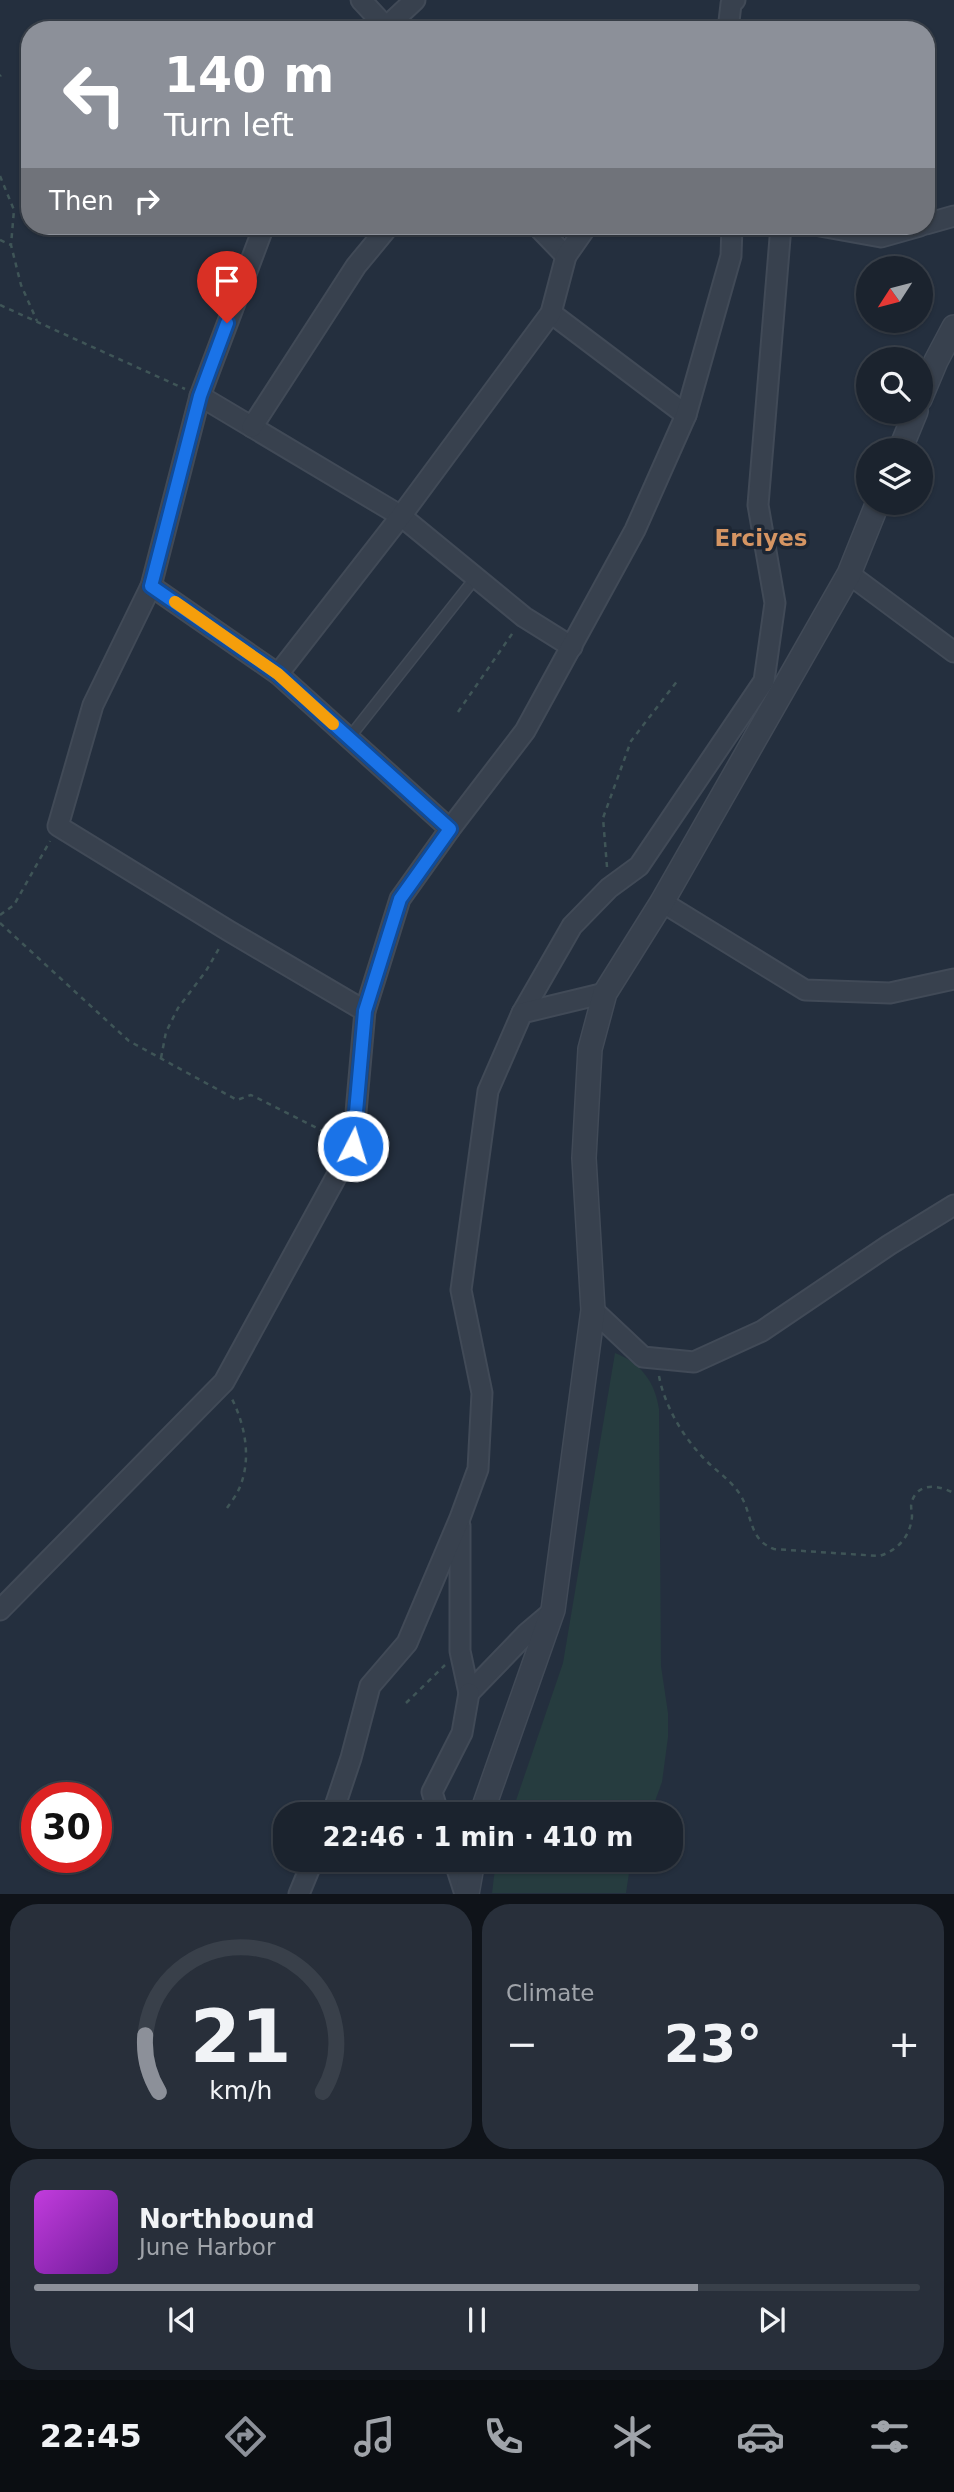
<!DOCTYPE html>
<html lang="en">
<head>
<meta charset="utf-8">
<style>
	:root { --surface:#1b232e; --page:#282f3a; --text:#f1f3f6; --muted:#a0a4aa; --line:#39404a; --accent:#8c9099 }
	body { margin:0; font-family:"DejaVu Sans",sans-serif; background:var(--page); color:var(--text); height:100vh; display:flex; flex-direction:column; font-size:26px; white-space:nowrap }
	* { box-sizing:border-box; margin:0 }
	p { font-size:23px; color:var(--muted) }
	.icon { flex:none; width:38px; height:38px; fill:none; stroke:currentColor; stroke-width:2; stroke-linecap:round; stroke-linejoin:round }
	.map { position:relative; height:1894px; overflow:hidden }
	.details { display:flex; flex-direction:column; gap:10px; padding:10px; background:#0f1319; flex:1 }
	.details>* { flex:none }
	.top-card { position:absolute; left:21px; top:21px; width:914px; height:214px; border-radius:28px; box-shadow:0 2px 5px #0004,0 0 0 2px var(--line); background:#8c9099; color:#fff; overflow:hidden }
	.needle { width:46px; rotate:234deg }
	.controls { position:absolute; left:856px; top:256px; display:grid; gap:14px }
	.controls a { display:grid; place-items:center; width:77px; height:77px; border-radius:50%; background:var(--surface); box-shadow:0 2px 5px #0004,0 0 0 2px var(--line); font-size:35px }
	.speed { position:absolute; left:21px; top:1782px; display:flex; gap:14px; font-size:35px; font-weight:700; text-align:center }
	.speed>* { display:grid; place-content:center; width:91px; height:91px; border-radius:50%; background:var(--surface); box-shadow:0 2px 5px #0004,0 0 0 2px var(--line); line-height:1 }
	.speed .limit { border:10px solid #d22; background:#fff; color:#111 }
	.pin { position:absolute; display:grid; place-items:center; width:60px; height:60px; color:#fff; margin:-72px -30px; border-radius:50% 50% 50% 0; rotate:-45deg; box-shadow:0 0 7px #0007 }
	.pin .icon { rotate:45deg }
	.me { position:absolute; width:77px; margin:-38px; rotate:5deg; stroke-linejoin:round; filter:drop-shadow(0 0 5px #0008) }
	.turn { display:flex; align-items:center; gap:24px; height:147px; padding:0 28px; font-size:32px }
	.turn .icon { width:91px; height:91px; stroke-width:2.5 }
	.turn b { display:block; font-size:49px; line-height:60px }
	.then { display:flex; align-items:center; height:66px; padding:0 28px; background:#0003; gap:14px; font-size:26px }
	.big { font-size:52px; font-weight:700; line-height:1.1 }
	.details .widget { flex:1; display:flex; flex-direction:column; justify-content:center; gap:10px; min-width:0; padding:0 24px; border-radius:28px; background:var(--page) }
	.details .dial { align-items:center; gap:0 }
	.dial svg { height:182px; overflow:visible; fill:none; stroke:var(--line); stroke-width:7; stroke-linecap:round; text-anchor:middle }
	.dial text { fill:var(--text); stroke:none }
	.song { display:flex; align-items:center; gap:21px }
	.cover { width:84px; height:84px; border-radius:10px; background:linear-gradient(135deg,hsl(290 70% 55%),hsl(280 70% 35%)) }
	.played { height:7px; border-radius:4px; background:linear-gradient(90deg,var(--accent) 75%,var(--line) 75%) }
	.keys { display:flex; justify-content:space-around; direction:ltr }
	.heat { display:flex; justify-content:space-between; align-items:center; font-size:38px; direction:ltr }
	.details .tiles { flex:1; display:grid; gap:10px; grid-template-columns:1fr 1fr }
	.widget:last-child { grid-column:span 2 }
	.trip { position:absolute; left:273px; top:1802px; width:410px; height:70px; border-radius:28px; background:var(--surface); box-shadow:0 2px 5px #0004,0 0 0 2px var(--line); font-weight:700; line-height:70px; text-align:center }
	.tab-bar { display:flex; height:112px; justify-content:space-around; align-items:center; background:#0b0e12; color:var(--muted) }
	.tab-bar .icon { width:49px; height:49px }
	.tab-bar .current { color:var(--accent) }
	.tab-bar b { font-size:32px; color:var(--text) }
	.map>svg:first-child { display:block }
	.green { fill:#263c3f }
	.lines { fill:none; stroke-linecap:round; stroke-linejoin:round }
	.service-casing { stroke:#414a57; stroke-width:13 }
	.minor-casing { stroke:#414a57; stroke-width:23 }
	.tertiary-casing { stroke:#414a57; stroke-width:26 }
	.path { stroke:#3f5557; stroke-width:2.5; stroke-dasharray:5 5; stroke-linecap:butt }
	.service { stroke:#38414e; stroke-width:10 }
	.minor { stroke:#38414e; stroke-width:19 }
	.tertiary { stroke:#38414e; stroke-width:23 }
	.route-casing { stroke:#114b97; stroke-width:18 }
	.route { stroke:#1a73e8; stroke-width:12 }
	.slow { stroke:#f59e0b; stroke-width:12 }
	.labels { text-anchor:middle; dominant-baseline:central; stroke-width:7; stroke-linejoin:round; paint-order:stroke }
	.neighbourhood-label { font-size:23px; font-weight:bold; fill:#d59563; stroke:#1d2633 }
</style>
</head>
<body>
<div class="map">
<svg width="954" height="1894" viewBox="0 0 954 1894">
	<rect width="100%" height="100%" fill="#242f3e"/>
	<!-- green -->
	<g class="green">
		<path d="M615,1353C641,1363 655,1382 659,1409L661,1666L668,1713V1737L662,1782L650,1815H511L563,1663Z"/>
		<polygon points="496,1860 631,1860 626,1893 492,1893"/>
	</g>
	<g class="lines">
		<!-- service casing -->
		<g class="service-casing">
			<polyline id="service" points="349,738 476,577"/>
		</g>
		<!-- minor casing -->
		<g class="minor-casing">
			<g id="minor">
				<polyline points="361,0 386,27"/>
				<polyline points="383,30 415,0"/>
				<polyline points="728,30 731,4 735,0"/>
				<polyline points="926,224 954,216"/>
				<polyline points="264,226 200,396 151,586 93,705 58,826 229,931 365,1011"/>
				<polyline points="537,226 566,256"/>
				<polyline points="820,226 881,237 920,226"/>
				<polyline points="551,313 686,415"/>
				<polyline points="200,396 401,516 524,617 572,647"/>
				<polyline points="252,427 356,266 389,226"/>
				<polyline points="849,574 954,652"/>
				<polyline points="151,586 278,674 450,829"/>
				<polyline points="278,674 401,516 551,313 566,256 587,226"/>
				<polyline points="662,902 805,990 890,993 954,979"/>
				<polyline points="522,1013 572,926 609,888 639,866 764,681 775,603 758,505 781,226"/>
				<polyline points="593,1310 643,1357 694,1362 762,1331 889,1245 954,1205"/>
				<polyline points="460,1526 460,1651 469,1693 527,1633 553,1611"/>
				<polyline points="0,1610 224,1382 353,1146 365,1011 400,899 450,829 525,731 635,530 686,415 731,256 732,226"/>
				<polyline points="332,1815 351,1758 370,1686 407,1643 460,1518 478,1469 482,1393 461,1290 488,1091 522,1013 605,993"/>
				<polyline points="439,1815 432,1792 462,1733 469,1693"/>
				<polyline points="454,1860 465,1894"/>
				<polyline points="299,1894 313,1860"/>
			</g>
		</g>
		<!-- tertiary casing -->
		<g class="tertiary-casing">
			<g id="tertiary">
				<polyline points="920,399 936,361 954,327"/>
				<polyline points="900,450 916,411"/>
				<polyline points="481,1815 553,1610 593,1310 584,1158 590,1049 605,993 662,902 849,574 878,502"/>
				<polyline points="467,1894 473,1860"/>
			</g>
		</g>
		<!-- path -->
		<g class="path">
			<polyline points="0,76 1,75"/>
			<polyline points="0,176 14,210 11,245 21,285 37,321"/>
			<polyline points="0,240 11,245"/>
			<polyline points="0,305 185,389"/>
			<polyline points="458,712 514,631"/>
			<polyline points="607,867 603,818 631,741 678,680"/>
			<polyline points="0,915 14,905 50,841"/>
			<polyline points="0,923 129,1041 237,1100 251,1095 337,1138"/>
			<polyline points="161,1058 166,1032 178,1008 206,971 221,945"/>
			<path d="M659,1376C664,1403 680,1432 699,1453C712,1469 730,1478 741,1496C753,1517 749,1540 774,1549L879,1556C897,1551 910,1537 912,1517C912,1511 910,1506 912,1501C919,1481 940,1486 954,1493"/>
			<path d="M227,1508C232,1501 238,1493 241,1484C251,1457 245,1425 232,1399"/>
			<polyline points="406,1703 445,1665"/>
		</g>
		<!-- service -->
		<use href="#service" class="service"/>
		<!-- minor -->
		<use href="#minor" class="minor"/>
		<!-- tertiary -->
		<use href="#tertiary" class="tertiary"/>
	</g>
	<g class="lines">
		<!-- route casing -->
		<g class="route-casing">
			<polyline id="route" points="227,323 200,396 151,586 278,674 450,829 400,899 365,1011 353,1146"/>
		</g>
		<!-- route -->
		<use href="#route" class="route"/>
		<!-- slow -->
		<polyline class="slow" points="175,602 278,674 333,724"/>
	</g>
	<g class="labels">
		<!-- neighbourhood labels -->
		<g class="neighbourhood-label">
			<text x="761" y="538">Erciyes</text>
		</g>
	</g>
</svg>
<div class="controls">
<a><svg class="needle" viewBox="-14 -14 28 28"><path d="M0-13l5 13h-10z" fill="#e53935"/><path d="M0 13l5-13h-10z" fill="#a0a4aa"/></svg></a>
<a><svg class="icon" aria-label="search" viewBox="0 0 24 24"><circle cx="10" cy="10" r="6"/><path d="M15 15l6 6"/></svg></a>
<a><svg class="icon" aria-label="layers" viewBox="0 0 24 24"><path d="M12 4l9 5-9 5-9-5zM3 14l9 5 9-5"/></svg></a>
</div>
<div class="speed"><div class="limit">30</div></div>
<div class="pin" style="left:227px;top:323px;background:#d93025"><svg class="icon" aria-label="arrive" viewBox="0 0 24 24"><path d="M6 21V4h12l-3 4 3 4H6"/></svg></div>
<svg class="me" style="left:353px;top:1146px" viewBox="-20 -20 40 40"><circle r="17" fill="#1a73e8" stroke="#fff" stroke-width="3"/><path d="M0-11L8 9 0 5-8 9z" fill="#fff"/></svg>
<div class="trip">22:46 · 1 min · 410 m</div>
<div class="top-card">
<div class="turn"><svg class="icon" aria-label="left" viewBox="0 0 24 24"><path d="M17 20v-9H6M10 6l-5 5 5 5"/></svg><div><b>140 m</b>Turn left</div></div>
<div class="then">Then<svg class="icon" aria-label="right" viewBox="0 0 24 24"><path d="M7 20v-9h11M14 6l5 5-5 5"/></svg></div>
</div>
</div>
<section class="details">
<div class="tiles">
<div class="widget dial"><svg viewBox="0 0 100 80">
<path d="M14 69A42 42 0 1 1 86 69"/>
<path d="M14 69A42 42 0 0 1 8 44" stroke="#8c9099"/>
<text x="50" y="56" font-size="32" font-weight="700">21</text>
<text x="50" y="72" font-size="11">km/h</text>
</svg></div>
<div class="widget"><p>Climate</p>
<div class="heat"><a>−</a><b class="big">23°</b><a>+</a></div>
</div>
<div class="widget">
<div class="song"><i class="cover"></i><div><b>Northbound</b><p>June Harbor</p></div></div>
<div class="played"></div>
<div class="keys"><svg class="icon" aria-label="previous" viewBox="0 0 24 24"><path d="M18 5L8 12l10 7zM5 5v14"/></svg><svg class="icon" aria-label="pause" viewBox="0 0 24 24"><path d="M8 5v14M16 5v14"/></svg><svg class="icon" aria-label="next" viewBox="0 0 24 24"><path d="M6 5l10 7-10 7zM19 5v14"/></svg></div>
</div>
</div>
</section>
<nav class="tab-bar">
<b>22:45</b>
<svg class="icon current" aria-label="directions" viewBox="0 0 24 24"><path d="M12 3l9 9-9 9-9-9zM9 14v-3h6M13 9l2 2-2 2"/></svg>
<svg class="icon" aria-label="music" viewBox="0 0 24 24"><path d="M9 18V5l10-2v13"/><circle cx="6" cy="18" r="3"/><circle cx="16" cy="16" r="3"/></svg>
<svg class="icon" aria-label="phone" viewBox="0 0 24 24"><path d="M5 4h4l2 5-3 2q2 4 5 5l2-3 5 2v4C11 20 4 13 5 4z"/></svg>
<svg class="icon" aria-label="climate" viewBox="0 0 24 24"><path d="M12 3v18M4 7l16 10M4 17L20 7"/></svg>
<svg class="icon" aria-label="car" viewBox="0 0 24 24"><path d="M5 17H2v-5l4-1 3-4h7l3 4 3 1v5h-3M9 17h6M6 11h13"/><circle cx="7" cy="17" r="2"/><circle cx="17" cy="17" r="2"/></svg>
<svg class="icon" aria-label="filters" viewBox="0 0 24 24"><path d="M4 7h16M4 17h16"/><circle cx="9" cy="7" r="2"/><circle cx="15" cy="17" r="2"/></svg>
</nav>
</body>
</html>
